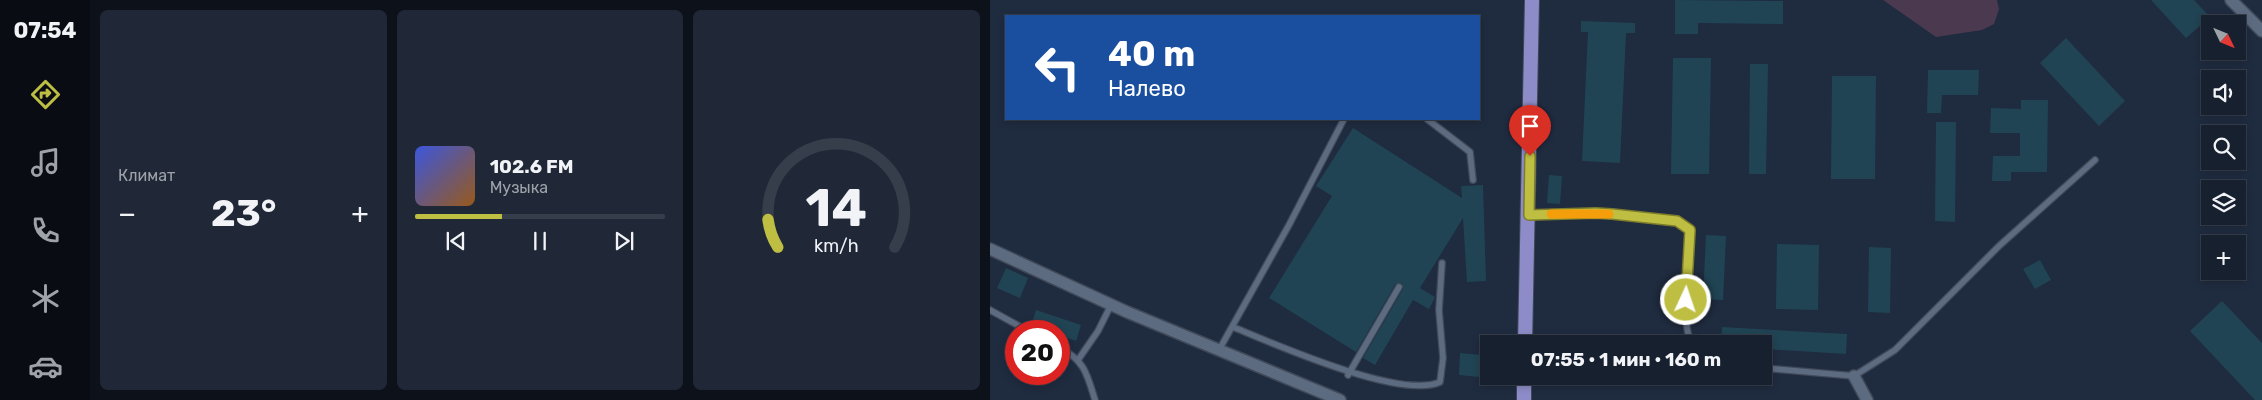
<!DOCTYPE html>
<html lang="ru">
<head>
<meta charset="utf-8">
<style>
	:root { --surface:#17202f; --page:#202837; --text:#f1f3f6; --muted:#9ea3aa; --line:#363e4b; --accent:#bebf42 }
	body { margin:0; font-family:Rubik,sans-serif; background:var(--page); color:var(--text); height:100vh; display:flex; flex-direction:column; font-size:19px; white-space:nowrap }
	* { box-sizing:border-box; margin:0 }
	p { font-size:16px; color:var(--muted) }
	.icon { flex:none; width:28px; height:28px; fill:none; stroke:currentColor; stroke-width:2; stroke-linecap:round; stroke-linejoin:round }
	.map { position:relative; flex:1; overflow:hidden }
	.details { display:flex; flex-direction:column; gap:10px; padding:10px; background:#0d121a; width:900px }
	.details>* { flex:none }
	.top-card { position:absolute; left:15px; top:15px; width:475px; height:105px; border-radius:0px; box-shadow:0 2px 8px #0003,0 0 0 1px var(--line); background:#1a4fa0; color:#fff; overflow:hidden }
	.needle { width:32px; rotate:133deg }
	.controls { position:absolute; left:1211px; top:15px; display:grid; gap:10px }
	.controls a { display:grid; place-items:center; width:45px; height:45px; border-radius:0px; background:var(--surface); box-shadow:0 2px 8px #0003,0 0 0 1px var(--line); font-size:25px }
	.speed { position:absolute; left:15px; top:320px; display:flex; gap:10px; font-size:25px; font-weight:700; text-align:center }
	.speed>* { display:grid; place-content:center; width:65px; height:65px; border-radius:50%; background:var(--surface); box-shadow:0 2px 8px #0003,0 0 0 1px var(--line); line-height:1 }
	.speed .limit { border:8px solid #d22; background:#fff; color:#111 }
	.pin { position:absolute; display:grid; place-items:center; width:42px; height:42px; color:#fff; margin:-51px -21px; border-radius:50% 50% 50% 0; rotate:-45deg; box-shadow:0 0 5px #0007 }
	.pin .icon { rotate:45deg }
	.me { position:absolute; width:55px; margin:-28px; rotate:3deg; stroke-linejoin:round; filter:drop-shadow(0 0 4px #0008) }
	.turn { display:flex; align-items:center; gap:18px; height:105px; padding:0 20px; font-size:22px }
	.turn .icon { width:65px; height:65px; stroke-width:2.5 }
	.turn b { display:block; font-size:35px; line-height:42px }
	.big { font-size:38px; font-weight:700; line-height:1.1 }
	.details .card { flex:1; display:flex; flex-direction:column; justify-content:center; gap:8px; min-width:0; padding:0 18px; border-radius:8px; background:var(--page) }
	.details .dial { align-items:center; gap:0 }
	.dial svg { height:130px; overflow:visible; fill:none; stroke:var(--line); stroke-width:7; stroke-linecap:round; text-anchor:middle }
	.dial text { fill:var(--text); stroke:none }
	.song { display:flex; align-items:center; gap:15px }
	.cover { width:60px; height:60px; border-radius:8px; background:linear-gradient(135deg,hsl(230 70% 55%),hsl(30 70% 35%)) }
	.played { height:5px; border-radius:2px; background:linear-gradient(90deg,var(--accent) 35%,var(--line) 35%) }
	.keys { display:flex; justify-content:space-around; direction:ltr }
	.heat { display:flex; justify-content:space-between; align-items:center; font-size:28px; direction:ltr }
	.details .tiles { flex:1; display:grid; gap:10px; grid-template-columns:repeat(3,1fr) }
	.trip { position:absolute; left:490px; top:335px; width:292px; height:50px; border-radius:0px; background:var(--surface); box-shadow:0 2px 8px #0003,0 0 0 1px var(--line); font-weight:700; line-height:50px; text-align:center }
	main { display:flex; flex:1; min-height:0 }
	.menu { display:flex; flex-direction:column; width:90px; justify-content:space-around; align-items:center; background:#090d13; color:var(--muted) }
	.menu .icon { width:35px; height:35px }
	.menu .active { color:var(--accent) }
	.menu b { font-size:22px; color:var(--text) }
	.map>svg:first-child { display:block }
	.green { fill:#4a394f }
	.building { fill:#204454 }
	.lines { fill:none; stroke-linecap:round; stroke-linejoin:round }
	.service-casing { stroke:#3f4959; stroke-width:8 }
	.minor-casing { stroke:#3f4959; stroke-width:14 }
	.primary-casing { stroke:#3f4959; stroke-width:16 }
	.service { stroke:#5d6b81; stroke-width:5.5 }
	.minor { stroke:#5d6b81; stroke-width:11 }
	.primary { stroke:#8d8cc8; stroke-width:14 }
	.route-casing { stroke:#7c7c2b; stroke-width:12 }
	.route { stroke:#bebf42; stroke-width:9 }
	.slow { stroke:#f59e0b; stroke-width:9 }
</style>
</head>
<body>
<main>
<nav class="menu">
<b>07:54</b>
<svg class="icon active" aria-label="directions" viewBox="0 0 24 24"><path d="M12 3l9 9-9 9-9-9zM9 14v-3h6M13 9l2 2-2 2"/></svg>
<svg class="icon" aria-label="music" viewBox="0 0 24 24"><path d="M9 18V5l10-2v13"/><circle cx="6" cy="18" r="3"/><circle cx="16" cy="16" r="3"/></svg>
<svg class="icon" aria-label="phone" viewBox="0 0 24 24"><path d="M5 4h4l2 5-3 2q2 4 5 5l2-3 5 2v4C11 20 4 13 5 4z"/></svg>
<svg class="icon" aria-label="climate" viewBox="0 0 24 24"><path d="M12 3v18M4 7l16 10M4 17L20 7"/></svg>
<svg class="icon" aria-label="car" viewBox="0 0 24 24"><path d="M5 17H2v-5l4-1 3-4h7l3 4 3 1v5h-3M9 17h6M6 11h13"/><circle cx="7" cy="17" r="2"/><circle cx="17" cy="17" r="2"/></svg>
</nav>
<section class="details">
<div class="tiles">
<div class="card"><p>Климат</p>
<div class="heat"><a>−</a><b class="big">23°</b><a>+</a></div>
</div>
<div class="card">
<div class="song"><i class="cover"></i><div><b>102.6 FM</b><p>Музыка</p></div></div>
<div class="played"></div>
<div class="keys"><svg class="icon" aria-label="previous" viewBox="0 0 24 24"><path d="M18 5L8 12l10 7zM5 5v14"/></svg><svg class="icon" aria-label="pause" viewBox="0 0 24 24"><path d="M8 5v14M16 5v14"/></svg><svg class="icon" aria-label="next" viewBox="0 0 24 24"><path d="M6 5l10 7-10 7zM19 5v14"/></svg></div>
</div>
<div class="card dial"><svg viewBox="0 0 100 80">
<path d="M14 69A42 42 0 1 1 86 69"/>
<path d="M14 69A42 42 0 0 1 8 52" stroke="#bebf42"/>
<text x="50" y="56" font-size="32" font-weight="700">14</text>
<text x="50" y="72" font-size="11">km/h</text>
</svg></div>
</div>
</section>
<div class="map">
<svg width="1272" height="400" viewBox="0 0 1272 400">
	<rect width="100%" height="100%" fill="#1f2b3f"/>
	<!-- green -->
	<polygon class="green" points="893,0 1007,0 1009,9 1004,24 992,30 946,37"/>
	<!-- building -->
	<g class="building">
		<polygon points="685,0 793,1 793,24 708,23 708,34 685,34"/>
		<polygon points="1161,0 1204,0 1220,17 1196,38"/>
		<polygon points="591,21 645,23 645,33 636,33 630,163 592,161 598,32 591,32"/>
		<polygon points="1076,38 1135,101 1109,126 1050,63"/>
		<polygon points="683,58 721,58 719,174 681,174"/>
		<polygon points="760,64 778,64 776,174 759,174"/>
		<polygon points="938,70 989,70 988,95 952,95 951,113 937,113"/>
		<polygon points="842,76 886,76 885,179 841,179"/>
		<polygon points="1031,100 1058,100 1057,172 1021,172 1021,181 1002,181 1003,156 1030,156 1030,133 1000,133 1001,108 1031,109"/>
		<polygon points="946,122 966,122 965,222 945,221"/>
		<polygon points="363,128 472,198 471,186 493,185 496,281 477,282 473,218 430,288 445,297 439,309 423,300 385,365 373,358 413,289 412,283 405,285 366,352 279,298 342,196 326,186"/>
		<polygon points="559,175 572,176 570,204 557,203"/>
		<polygon points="716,235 736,236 733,300 713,299"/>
		<polygon points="787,244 829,245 828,310 786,309"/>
		<polygon points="879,247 901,248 900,313 878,312"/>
		<polygon points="1050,260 1061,280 1045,289 1033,269"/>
		<polygon points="16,268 38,278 30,298 7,288"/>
		<polygon points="1232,301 1272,343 1272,400 1265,400 1200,331"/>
		<polygon points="46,310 91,325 86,341 69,335 69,331 57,331 41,326"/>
		<polygon points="732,327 857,334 856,354 774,349 774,344 731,344"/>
		<polygon points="470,353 491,355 489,377 469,375"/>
	</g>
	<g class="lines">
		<!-- service casing -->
		<g class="service-casing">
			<g id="service">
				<polyline points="437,119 480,152 483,180"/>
				<polyline points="539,215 606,213 687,221 700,230 695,317 700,344"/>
				<polyline points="0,310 38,331"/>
				<path d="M243,327C284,344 411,400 450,382L453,358L449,310L452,263"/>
				<path d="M69,347C95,361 97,374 105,400"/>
				<polyline points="229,350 299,225 354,119"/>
				<polyline points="88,360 108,331 121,305"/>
				<polyline points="774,368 864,376 905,350 1009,246 1105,160"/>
				<polyline points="358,375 409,287"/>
			</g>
		</g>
		<!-- minor casing -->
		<g class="minor-casing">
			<g id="minor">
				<polyline points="1241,0 1272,31"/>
				<polyline points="0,249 137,312 350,400"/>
				<polyline points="864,376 877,400"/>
			</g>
		</g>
		<!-- primary casing -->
		<g class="primary-casing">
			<g id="primary">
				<polyline points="535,344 542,0"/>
				<polyline points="534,400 534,376"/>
			</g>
		</g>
		<!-- service -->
		<use href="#service" class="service"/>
		<!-- minor -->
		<use href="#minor" class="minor"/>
		<!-- primary -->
		<use href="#primary" class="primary"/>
	</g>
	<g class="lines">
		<!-- route casing -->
		<g class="route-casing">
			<polyline id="route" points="540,156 539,215 606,213 622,214 687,221 700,230 696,300"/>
		</g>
		<!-- route -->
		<use href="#route" class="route"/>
		<!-- slow -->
		<polyline class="slow" points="561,214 619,214"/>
	</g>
</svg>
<div class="controls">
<a><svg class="needle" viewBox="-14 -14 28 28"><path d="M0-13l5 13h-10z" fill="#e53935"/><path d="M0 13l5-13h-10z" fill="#9ea3aa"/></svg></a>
<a><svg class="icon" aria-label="sound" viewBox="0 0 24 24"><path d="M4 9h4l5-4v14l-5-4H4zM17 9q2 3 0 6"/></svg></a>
<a><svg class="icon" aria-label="search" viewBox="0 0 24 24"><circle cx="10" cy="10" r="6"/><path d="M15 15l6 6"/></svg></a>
<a><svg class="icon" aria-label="layers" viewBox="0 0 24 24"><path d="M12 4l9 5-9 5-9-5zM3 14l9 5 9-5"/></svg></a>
<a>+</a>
</div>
<div class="speed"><div class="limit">20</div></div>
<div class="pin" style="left:540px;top:156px;background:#d93025"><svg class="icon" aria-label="arrive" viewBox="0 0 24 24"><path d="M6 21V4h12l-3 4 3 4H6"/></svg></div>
<svg class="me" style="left:696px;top:300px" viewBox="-20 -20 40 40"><circle r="17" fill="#bebf42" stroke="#fff" stroke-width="3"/><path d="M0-11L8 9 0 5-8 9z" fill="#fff"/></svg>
<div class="trip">07:55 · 1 мин · 160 m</div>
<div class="top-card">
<div class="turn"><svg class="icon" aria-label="left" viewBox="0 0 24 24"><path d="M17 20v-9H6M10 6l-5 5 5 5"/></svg><div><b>40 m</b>Налево</div></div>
</div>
</div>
</main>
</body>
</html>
